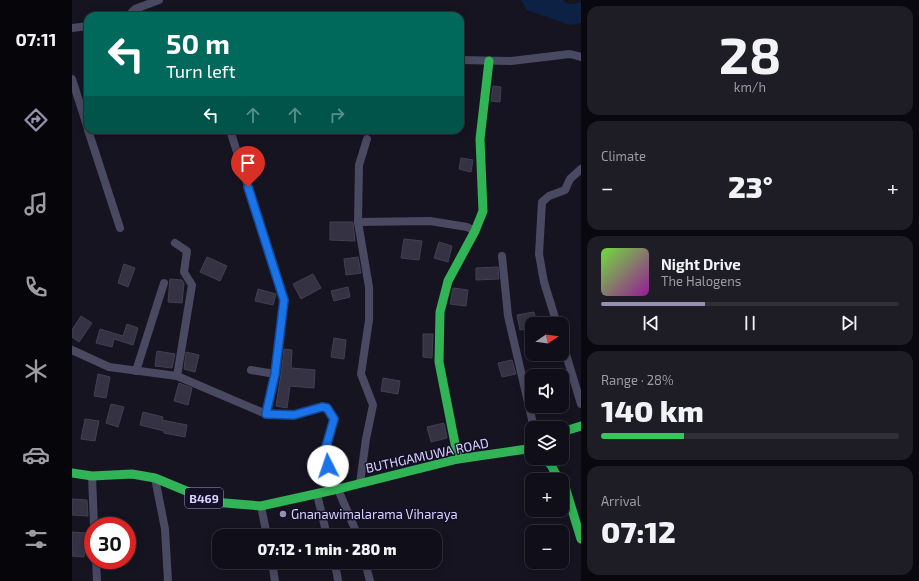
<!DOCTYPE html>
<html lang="en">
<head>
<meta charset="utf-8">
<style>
	:root { --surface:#100f19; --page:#1e1d26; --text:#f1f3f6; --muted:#9c9ca2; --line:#302f38; --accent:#9591b1 }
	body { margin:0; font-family:"Exo 2",sans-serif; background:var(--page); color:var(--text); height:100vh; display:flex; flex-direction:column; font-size:15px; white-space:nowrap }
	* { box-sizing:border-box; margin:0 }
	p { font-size:13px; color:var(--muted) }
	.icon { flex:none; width:22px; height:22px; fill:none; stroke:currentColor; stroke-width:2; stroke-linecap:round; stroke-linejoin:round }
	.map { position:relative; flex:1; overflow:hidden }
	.side { display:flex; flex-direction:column; gap:6px; padding:6px; background:#09080e; width:338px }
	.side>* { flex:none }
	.top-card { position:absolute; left:12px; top:12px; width:380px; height:122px; border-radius:12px; box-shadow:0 2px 10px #0003,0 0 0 1px var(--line); background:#00695c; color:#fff; overflow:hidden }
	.needle { width:26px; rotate:77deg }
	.fabs { position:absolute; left:453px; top:317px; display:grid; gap:8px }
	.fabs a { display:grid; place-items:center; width:44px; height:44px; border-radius:8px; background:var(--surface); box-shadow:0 2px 10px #0003,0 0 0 1px var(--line); font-size:20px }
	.speed { position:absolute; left:12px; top:517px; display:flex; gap:8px; font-size:20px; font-weight:700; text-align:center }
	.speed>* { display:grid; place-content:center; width:52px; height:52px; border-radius:50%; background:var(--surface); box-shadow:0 2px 10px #0003,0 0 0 1px var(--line); line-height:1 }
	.speed .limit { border:6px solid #d22; background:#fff; color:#111 }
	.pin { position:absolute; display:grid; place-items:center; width:34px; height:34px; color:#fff; margin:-41px -17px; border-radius:50% 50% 50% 0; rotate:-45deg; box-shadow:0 0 4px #0007 }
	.pin .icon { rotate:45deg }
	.me { position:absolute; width:44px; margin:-22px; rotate:356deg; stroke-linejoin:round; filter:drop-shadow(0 0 3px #0008) }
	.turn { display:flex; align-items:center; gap:14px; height:84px; padding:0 16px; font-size:18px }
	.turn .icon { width:52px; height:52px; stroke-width:2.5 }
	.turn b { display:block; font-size:28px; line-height:34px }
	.lanes { display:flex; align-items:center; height:38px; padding:0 16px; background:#0003; justify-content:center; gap:20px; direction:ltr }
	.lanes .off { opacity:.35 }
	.big { font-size:30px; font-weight:800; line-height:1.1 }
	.side .tile { flex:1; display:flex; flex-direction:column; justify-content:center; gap:6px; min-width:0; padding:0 14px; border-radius:12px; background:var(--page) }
	.side .dial { align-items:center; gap:0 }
	.dial b { font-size:52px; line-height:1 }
	.song { display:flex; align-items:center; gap:12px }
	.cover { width:48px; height:48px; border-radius:6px; background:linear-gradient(135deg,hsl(100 70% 55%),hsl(300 70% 35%)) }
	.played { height:4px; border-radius:2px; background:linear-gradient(90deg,var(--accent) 35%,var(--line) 35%) }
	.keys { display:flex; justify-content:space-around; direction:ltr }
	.heat { display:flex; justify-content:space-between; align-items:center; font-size:22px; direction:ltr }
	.charge { height:6px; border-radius:3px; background:linear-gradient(90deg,#34c759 28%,var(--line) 0) }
	.trip { position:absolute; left:140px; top:529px; width:230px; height:40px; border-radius:12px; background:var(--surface); box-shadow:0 2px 10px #0003,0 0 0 1px var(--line); font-weight:800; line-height:40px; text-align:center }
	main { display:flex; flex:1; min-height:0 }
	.dock { display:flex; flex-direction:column; width:72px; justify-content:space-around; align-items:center; background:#06060a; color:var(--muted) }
	.dock .icon { width:28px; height:28px }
	.dock .on { color:var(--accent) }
	.dock b { font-size:18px; color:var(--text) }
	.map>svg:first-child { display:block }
	.water { fill:#0d2144 }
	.building { fill:#343243; stroke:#433f54 }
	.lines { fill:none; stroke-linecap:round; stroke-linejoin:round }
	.street { stroke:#4a4962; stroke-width:8 }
	.fast { stroke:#30b455; stroke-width:9 }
	.route-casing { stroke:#114b97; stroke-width:10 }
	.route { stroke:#1a73e8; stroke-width:7 }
	.poi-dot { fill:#9591b1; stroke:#130f26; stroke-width:1.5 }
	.labels { text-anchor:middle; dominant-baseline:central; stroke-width:3; stroke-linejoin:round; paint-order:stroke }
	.shield { fill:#130f26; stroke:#9e99be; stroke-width:1 }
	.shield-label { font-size:12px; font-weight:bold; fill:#d9d4ff }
	.street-label { font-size:13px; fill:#d9d4ff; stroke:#130f26 }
	.poi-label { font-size:13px; fill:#d9d4ff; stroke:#130f26; text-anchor:start }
</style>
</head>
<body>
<main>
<nav class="dock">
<b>07:11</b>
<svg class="icon on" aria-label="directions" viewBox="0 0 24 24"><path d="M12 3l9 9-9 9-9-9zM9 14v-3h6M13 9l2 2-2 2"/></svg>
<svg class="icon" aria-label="music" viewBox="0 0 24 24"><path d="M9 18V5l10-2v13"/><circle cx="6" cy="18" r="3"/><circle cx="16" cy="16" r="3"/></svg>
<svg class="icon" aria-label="phone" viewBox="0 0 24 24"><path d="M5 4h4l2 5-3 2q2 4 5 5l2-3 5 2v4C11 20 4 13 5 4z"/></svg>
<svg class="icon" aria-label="climate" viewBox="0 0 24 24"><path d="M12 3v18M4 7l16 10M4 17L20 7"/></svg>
<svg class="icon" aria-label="car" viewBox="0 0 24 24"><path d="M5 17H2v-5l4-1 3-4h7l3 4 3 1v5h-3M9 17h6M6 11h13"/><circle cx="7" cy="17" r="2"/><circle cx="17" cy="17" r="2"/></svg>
<svg class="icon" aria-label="filters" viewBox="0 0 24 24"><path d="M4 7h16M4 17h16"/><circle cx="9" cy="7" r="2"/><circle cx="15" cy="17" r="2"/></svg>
</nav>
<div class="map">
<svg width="509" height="581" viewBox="0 0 509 581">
	<rect width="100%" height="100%" fill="#161421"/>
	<!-- water -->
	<path class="water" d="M449,0H490C496,6 501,4 509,2V23L498,25L455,10Z"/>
	<!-- building -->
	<g class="building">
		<polygon points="421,86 429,87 428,102 419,101"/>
		<polygon points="389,158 401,160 399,172 387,169"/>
		<polygon points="258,222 281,222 283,241 258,240"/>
		<polygon points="332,239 350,241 347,260 329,258"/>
		<polygon points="367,242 380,246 376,262 362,258"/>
		<polygon points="135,257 155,266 148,281 128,272"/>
		<polygon points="286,257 289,273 274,275 272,259"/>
		<polygon points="52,264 63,268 56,287 46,283"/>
		<polygon points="426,267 427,279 404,280 404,268"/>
		<polygon points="241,274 249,288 229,299 221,284"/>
		<polygon points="98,279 110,280 112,283 110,303 96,302"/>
		<polygon points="276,287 278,297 262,301 259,291"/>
		<polygon points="381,288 396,290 394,306 378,304"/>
		<polygon points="186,289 204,294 201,305 183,301"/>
		<polygon points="462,312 465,324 460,324 460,328 448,330 445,315"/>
		<polygon points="9,316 20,323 7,342 0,337 0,330"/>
		<polygon points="55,324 66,328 61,345 42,339 40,347 24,343 28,329 51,336"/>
		<polygon points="351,334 361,334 360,358 351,357"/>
		<polygon points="262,338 274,340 272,359 259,357"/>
		<polygon points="212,349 220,350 219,368 243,370 242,388 218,386 215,408 204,406 210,367"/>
		<polygon points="85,351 103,354 100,368 83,366"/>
		<polygon points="114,352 127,355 123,372 112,369"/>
		<polygon points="440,360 444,374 430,377 426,363"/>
		<polygon points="26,374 38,377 34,398 22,396"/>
		<polygon points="311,378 328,381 326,394 309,391"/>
		<polygon points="107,383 120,388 116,405 102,401"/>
		<polygon points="39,404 52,407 46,427 34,423"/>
		<polygon points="71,412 91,417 90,420 115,425 113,437 92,433 92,431 68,425"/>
		<polygon points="13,419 27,421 23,441 9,439"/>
		<polygon points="372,423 375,438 359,442 355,427"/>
		<polygon points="0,499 15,500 16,516 0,515"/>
		<polygon points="0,532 14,533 12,557 0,556"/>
	</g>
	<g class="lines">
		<!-- street -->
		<g class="street">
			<polyline points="56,16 63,9 87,0"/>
			<polyline points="0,28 16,26"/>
			<polyline points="388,60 439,61 498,54 509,57"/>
			<polyline points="0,79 16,129"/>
			<polyline points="16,130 48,228"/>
			<polyline points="158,130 212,300 203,374 194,414"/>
			<polyline points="286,222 358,221 395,227 403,231"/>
			<polyline points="103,243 115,251 112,272 120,285 105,376"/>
			<polyline points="430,256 436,316 462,428"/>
			<polyline points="485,324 472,282 467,254 470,202 477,196 493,190 498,179 509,169"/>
			<polyline points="490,341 509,404"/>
			<polyline points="0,350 37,367 105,376 194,414 222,415 250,407 255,408 262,419 253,454 256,466 286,536"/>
			<polyline points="179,370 203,374"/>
			<polyline points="64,371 92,283"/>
			<polyline points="20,476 22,526"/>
			<polyline points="83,478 93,529 96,581"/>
			<polyline points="288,483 294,439 301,405 289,374 297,320 297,287 286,222 287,165 295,139"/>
			<polyline points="245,494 255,536"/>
			<polyline points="189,506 195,536"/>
			<polyline points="24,560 25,581"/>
			<polyline points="200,562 203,581"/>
			<polyline points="262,562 265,574 266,581"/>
			<polyline points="293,562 298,581"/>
		</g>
		<!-- fast -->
		<g class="fast">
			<polyline points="490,432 509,426"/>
			<polyline points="472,458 479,465 487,480"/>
			<polyline points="386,459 367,362 368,312 376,281 403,231 411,211 408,139 417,61"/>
			<polyline points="0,473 20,476 60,474 83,478 141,502 189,506 266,489 386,459 455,449 460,451"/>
			<polyline points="490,484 494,490 509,539"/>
		</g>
	</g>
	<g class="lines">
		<!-- route casing -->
		<g class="route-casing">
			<polyline id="route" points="176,187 212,300 203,374 194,414 222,415 250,407 255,408 262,419 252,454 256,466"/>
		</g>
		<!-- route -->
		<use href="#route" class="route"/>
	</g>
	<!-- markers -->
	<circle class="poi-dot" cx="211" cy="514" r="4"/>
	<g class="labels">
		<!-- shield labels -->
		<rect class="shield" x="113" y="488" width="38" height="20" rx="3"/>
		<g class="shield-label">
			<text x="132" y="498">B469</text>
		</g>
		<!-- street labels -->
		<g class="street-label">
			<text transform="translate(355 455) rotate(-12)">BUTHGAMUWA ROAD</text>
		</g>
		<!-- poi labels -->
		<g class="poi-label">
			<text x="219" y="514">Gnanawimalarama Viharaya</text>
		</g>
	</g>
</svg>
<div class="fabs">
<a><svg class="needle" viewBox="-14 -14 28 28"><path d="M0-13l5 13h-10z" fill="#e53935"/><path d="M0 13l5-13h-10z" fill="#9c9ca2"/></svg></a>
<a><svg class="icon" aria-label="sound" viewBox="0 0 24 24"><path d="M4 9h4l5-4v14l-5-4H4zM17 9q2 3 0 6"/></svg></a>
<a><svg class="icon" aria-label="layers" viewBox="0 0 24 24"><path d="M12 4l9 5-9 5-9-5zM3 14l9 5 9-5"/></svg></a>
<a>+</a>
<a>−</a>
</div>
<div class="speed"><div class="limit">30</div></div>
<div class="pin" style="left:176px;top:187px;background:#d93025"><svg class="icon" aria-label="arrive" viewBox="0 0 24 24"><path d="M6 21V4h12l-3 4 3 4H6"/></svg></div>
<svg class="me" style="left:256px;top:466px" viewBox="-20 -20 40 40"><circle r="19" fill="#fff"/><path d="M0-13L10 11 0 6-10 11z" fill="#1a73e8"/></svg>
<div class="trip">07:12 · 1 min · 280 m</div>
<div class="top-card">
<div class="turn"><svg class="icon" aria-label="left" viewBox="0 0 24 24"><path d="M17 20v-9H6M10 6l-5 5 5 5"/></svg><div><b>50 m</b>Turn left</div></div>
<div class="lanes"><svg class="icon" aria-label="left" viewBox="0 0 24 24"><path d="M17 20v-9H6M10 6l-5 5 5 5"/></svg><svg class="icon off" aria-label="ahead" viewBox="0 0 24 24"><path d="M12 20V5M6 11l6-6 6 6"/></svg><svg class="icon off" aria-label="ahead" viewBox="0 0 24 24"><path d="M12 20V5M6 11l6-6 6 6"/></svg><svg class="icon off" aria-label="right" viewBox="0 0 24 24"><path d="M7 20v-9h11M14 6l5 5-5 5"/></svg></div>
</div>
</div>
<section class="side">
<div class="tile dial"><b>28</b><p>km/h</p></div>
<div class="tile"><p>Climate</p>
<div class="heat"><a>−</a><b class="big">23°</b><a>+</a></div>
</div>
<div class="tile">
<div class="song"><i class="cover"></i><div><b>Night Drive</b><p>The Halogens</p></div></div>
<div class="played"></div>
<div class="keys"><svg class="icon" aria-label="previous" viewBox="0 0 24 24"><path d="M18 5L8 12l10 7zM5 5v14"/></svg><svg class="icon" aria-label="pause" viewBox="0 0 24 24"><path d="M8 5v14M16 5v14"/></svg><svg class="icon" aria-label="next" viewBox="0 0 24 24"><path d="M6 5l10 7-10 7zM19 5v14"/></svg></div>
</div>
<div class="tile"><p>Range · 28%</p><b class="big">140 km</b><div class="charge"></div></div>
<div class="tile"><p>Arrival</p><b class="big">07:12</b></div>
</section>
</main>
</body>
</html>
